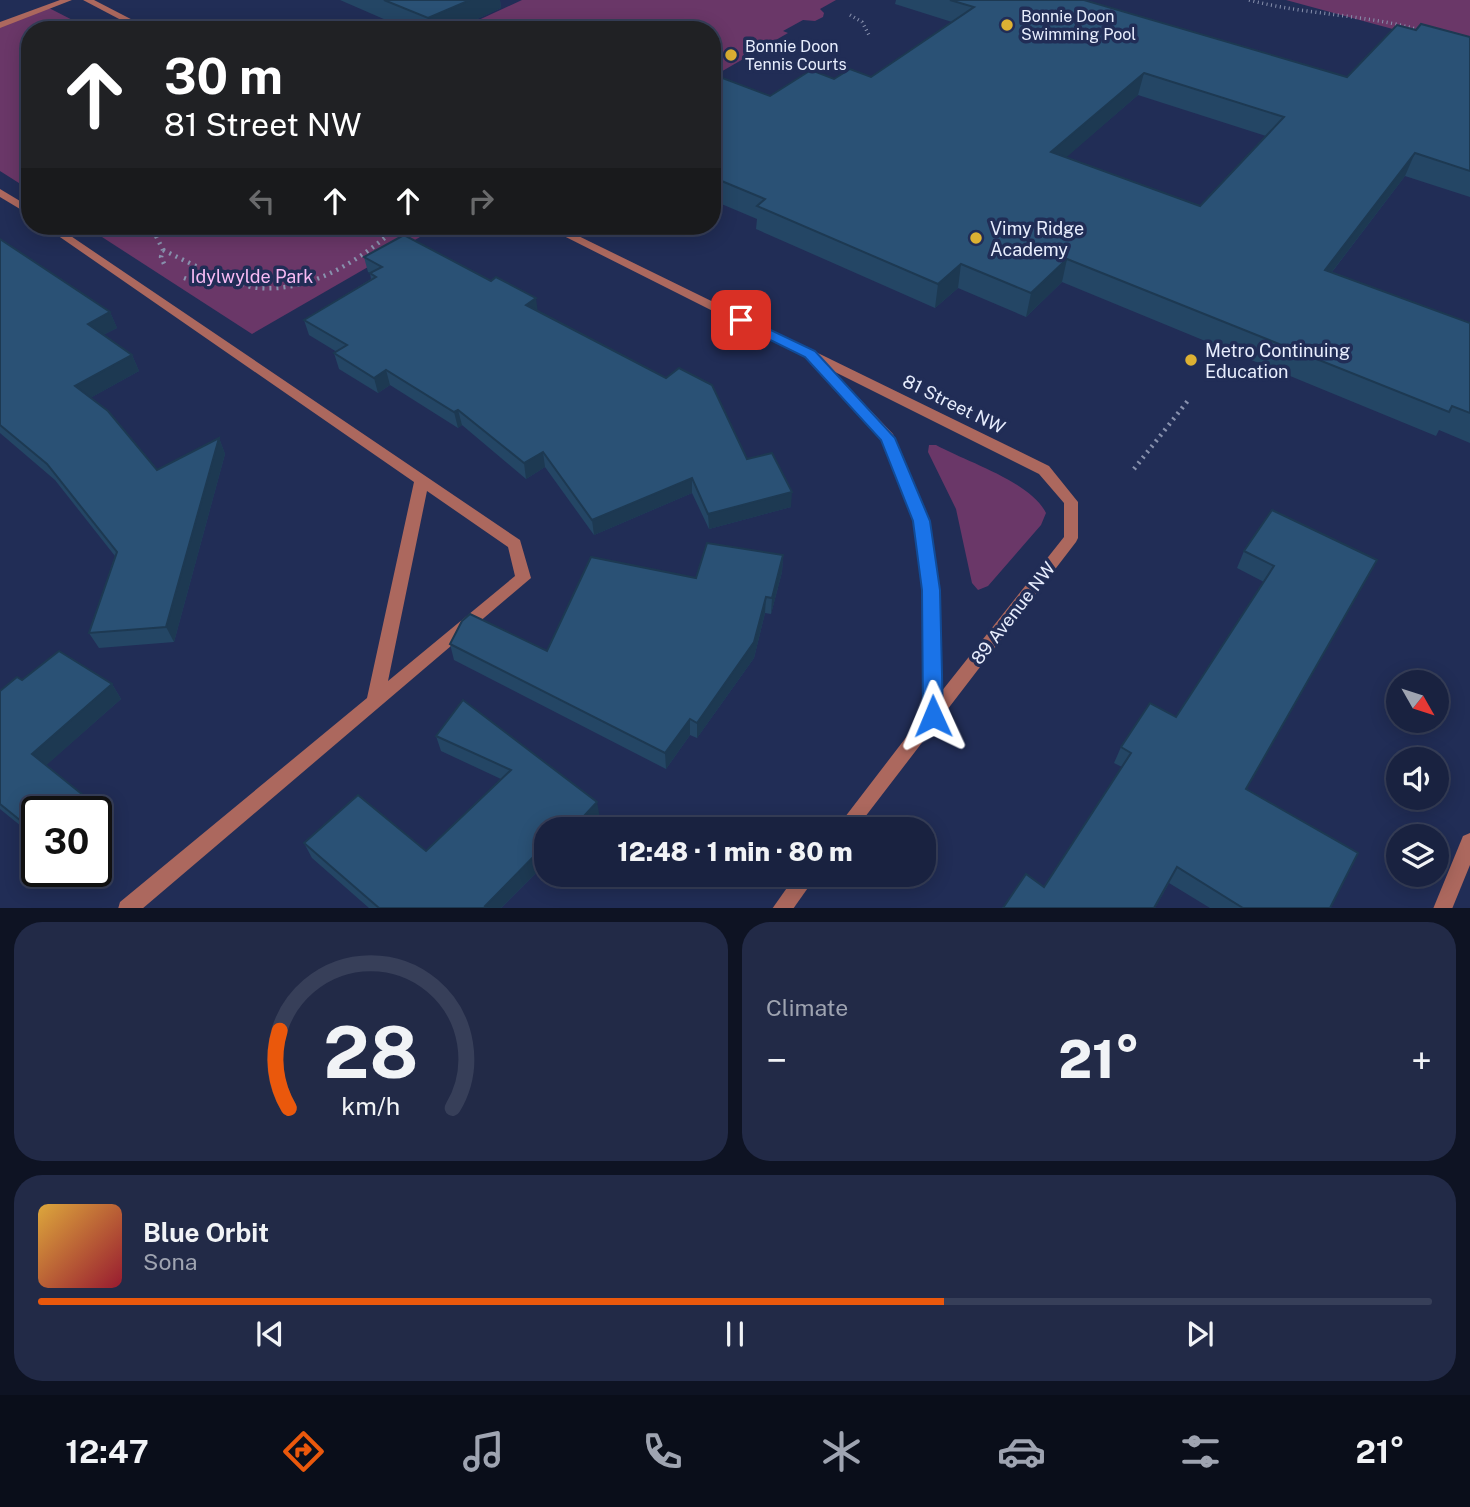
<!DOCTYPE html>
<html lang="en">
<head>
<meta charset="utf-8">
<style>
	:root { --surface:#192240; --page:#222a47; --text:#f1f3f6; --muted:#9fa4b1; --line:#373f59; --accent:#ea580c }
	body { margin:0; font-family:"Public Sans",sans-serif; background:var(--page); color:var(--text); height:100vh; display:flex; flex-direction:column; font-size:26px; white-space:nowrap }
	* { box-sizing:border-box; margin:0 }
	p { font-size:23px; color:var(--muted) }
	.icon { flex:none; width:38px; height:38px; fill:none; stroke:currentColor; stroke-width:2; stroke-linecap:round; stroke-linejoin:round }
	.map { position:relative; height:908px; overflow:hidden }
	.panel { display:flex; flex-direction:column; gap:14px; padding:14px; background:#0e1323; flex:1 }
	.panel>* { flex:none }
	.top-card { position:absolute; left:21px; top:21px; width:700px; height:214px; border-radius:28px; box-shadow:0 4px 18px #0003,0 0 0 2px var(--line); background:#202124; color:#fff; overflow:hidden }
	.needle { width:46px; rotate:129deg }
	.fabs { position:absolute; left:1386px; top:670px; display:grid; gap:14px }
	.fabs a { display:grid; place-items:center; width:63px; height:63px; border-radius:50%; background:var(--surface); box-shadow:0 4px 18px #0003,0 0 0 2px var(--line); font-size:35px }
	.speed { position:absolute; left:21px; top:796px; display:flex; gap:14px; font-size:35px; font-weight:700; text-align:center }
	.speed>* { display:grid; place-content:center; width:91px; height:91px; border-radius:50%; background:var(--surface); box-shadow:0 4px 18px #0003,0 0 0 2px var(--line); line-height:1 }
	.speed .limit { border:4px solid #111; border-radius:10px; background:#fff; color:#111 }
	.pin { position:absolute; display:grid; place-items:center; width:60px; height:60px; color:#fff; margin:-30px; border-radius:14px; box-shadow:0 4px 10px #0006 }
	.me { position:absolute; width:77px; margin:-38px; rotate:359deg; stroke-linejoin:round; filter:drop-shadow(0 0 5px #0008) }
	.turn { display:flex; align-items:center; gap:24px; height:147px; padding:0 28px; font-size:32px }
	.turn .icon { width:91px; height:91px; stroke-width:2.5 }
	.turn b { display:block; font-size:49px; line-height:60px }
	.lanes { display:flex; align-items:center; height:66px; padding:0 28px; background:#0003; justify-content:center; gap:35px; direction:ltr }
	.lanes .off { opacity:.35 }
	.big { font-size:52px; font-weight:800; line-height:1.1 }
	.panel .card { flex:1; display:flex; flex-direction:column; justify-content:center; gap:10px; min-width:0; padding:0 24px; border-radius:28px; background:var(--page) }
	.panel .dial { align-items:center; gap:0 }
	.dial svg { height:182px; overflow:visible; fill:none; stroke:var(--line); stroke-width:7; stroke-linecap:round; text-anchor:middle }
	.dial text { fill:var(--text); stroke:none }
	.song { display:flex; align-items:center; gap:21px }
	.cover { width:84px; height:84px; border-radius:10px; background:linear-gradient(135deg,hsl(40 70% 55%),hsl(350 70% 35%)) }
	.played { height:7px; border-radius:4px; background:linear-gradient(90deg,var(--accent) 65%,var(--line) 65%) }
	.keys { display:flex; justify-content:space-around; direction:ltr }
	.heat { display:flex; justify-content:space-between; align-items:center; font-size:38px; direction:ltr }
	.panel .tiles { flex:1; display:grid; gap:14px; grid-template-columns:1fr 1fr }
	.card:last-child { grid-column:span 2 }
	.trip { position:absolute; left:534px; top:817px; width:402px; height:70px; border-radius:28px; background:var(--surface); box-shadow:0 4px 18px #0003,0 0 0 2px var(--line); font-weight:800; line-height:70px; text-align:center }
	.tab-bar { display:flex; height:112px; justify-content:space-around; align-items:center; background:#0a0e1a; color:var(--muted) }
	.tab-bar .icon { width:49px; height:49px }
	.tab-bar .active { color:var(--accent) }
	.tab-bar b { font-size:32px; color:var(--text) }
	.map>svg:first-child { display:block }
	.green { fill:#6a3768 }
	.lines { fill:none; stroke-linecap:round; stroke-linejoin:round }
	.path-far1 { stroke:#8891ad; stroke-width:3.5; stroke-dasharray:1 3.5; stroke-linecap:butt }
	.path { stroke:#8891ad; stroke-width:4.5; stroke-dasharray:2 5; stroke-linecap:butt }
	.lane { fill:#ac685e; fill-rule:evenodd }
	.street { fill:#ac685e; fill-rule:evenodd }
	.wall { fill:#244665; fill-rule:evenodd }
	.shaded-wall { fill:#1d3952 }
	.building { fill:#2a5175; stroke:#1d3952; stroke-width:2; fill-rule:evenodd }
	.route { fill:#1a73e8; stroke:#114b97; stroke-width:2 }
	.poi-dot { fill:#ddb133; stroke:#212d56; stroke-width:2.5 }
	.labels { text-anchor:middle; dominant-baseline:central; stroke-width:7; stroke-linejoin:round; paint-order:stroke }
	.far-poi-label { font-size:16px; fill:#e7edfd; stroke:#212d56; text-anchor:start }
	.poi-label { font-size:18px; fill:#e7edfd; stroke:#212d56; text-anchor:start }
	.park-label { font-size:18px; fill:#f8bbf4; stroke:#212d56 }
	.street-label { font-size:18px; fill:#e7edfd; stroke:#212d56 }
</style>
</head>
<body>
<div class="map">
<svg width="1470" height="909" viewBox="0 0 1470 909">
	<rect width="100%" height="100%" fill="#212d56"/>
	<!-- green -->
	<g class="green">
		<polygon points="522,0 836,0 820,9 824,13 823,17 815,21 803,20 783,31 788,33 712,77 712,30 457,30"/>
		<polygon points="1286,0 1470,0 1470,50"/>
		<polygon points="49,8 92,30 30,30 30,190 0,171 0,26"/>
		<polygon points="85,226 439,226 252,334"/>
		<path d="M929,445H936C967,462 1031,482 1046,513L1041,525L988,586L978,590L972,583L956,509L928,452Z"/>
	</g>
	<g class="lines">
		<!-- path-far1 -->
		<g class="path-far1">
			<path d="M1249,0C1306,15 1363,14 1420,30"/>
			<polyline points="850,15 862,22 869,35"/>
			<polyline points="161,227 164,226"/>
		</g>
		<!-- path -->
		<g class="path">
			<polyline points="128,226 140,231 164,226"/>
			<polyline points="153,230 163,250 161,257 165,266"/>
			<polyline points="163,250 212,274"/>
			<path d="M184,278L198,283L213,274C228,279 244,287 259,288C313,292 361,259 399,226"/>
			<polyline points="1134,469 1190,398"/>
		</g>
		<!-- lane -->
		<g class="lane">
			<polygon points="60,0 72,0 0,28 0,22"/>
			<polygon points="0,189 30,207 30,215 0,197"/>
			<path d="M44,226H56L520,540L531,578L142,909H118L120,902L367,698L414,482ZM427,491L508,547L515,576L388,681Z"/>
			<polygon points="1470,833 1470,865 1452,909 1433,909 1463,836"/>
		</g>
		<!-- street -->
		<g class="street">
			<polygon points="83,0 94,0 152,30 140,30"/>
			<path d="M544,226H558L1049,466L1078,502V538L1076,542L855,830H835L924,714L923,590L915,521L882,439L811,364L810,360ZM833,371L1039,474L1064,503V537L941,692L939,590L929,521L893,434Z"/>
			<polygon points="796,875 817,875 793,909 772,909"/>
		</g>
	</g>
	<!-- wall -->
	<g class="wall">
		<polygon points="340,0 500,0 501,8 453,30 409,30"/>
		<path d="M896,0H1088L1087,1L1347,77L1416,30L1470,37V197L1405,176L1332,272L1470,323V443L1439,430L1436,436L1062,282L1026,317L958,288L935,308L756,229L757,219L712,200V74L770,96L834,79L871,77L952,22L895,4ZM1138,95L1266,136L1200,206L1066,157Z"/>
		<polygon points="0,239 110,312 117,328 103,335 132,355 139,371 90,398 157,470 219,438 225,454 174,642 99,648 89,633 115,556 55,480 0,433"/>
		<polygon points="364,257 538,311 747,459 791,507 709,529 692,493 594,535 545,467 526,479 462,425 458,428 390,385 378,393 339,369 334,353 337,352 309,335 304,320 371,279 370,273 368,272"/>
		<polygon points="1244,551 1377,560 1246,789 1330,908 1210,908 1169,883 1155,908 1003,908 1044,887 1122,767 1114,763 1121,747 1176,717 1264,582 1237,568"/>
		<polygon points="783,555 782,572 771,614 765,613 754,658 697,738 690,735 666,769 454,660 450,644 547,651 696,578"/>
		<polygon points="22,680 112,684 121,699 46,765 98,814 37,812 37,839 0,809 0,691"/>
		<polygon points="463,700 600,818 589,830 546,830 546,863 501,908 369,908 312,858 304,843 426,851 501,779 441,751 436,736"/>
	</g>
	<!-- shaded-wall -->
	<g class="shaded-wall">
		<polygon points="470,0 500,0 501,8 453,30 430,30 428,18"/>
		<polygon points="1144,73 1138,95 1046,175 1051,152"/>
		<polygon points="1415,153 1405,176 1315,294 1325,270"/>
		<polygon points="1067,259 1062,282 1026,317 1031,293"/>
		<polygon points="961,264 958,288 935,308 938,284"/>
		<polygon points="536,298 538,313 526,305"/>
		<polygon points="110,312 117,328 95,339 88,324"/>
		<polygon points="132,355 139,371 83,402 75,386"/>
		<polygon points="386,370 390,385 378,393 374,378"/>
		<polygon points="458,410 462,425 458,428 454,412"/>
		<polygon points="219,438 225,454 174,642 166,627"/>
		<polygon points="543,452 545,467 526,479 524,463"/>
		<polygon points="692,478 692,493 594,535 592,520"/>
		<polygon points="792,492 791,507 709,529 708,514"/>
		<polygon points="783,555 782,572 771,614 772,598"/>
		<polygon points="766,597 765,613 754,658 697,738 697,723"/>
		<polygon points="112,684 121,699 42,769 32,754"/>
		<polygon points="690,719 690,735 666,769 665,753"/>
		<polygon points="88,799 98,814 96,816 96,812 73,812"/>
		<polygon points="597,802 600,818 589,830 571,830"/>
		<polygon points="545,845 546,863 501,908 485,908 485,906"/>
	</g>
	<!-- building -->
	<g class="building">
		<polygon points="384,0 470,0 428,18"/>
		<path d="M950,0H1084L1347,77L1397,25L1416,30L1421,24L1470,37V171L1415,153L1325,270L1470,323V413L1452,406L1449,412L1067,259L1031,293L961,264L938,284L757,206L765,199L712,177V168L720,163L712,160V74L770,96L811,70L834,79L850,69L871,77L974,7ZM1144,73L1284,117L1200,206L1051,152Z"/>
		<polygon points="404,235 491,281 496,277 536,298 526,305 666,378 679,368 712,385 747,459 772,453 792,492 708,514 692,478 592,520 543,452 524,463 458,410 454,412 386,370 374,378 334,353 347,345 304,320 376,277 370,273 382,267 364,257"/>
		<polygon points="0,239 110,312 88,324 132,355 75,386 108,411 157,470 219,438 166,627 89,633 117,552 47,464 0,425"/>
		<polygon points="1272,510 1377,560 1246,789 1358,853 1330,908 1243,908 1177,867 1154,908 1003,908 1026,874 1044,887 1131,753 1121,747 1150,703 1176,717 1274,566 1244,551"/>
		<polygon points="707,543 783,555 772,598 766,597 754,642 697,723 690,719 665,753 450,644 462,621 470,614 547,651 591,557 696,578"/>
		<polygon points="59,651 112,684 32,754 88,799 73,812 37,812 37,834 0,804 0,691 17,677 22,680"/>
		<polygon points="463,700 597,802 571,830 546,830 546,846 545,845 485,906 488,908 379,908 304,843 358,795 426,851 511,770 436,736"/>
	</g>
	<!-- route -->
	<polygon class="route" points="741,316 815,351 895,438 930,521 940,590 943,716 940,722 933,725 926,722 923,716 922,590 913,521 881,440 805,357 736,323 736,317"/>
	<!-- markers -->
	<g class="poi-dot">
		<circle cx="1007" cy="25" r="7"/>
		<circle cx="731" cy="55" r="7"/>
		<circle cx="976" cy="238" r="7"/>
		<circle cx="1191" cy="360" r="7"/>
	</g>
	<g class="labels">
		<!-- far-poi labels -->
		<g class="far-poi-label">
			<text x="1021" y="16">Bonnie Doon<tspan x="1021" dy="18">Swimming Pool</tspan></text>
			<text x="745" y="46">Bonnie Doon<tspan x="745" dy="18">Tennis Courts</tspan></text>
		</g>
		<!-- poi labels -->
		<g class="poi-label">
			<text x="990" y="228">Vimy Ridge<tspan x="990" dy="21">Academy</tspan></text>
			<text x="1205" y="350">Metro Continuing<tspan x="1205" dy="21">Education</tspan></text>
		</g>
		<!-- park labels -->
		<g class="park-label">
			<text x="252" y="276">Idylwylde Park</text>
		</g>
		<!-- street labels -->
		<g class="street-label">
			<text transform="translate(954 404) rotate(26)">81 Street NW</text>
			<text transform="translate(1013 613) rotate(-52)">89 Avenue NW</text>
		</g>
	</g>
</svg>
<div class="fabs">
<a><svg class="needle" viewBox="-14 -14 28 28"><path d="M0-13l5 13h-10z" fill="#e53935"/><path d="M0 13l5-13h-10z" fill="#9fa4b1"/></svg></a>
<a><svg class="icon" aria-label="sound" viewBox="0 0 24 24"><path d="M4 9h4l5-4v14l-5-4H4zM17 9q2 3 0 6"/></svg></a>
<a><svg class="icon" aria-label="layers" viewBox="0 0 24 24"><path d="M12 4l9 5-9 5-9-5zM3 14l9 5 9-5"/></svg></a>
</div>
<div class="speed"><div class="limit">30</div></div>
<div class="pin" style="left:741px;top:320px;background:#d93025"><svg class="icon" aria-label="arrive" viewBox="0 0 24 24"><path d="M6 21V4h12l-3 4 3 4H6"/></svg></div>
<svg class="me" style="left:933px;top:716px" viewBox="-20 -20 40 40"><path d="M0-17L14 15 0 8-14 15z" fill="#1a73e8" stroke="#fff" stroke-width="4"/></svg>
<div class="trip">12:48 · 1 min · 80 m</div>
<div class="top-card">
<div class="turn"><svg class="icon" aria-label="ahead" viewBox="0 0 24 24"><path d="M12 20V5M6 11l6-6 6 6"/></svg><div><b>30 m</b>81 Street NW</div></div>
<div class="lanes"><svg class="icon off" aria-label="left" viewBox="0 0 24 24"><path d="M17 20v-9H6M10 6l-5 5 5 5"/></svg><svg class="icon" aria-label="ahead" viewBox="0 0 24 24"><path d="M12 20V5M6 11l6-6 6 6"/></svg><svg class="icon" aria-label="ahead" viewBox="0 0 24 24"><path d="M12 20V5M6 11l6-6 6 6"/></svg><svg class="icon off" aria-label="right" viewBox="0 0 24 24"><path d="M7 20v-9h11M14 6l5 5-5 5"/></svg></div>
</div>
</div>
<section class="panel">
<div class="tiles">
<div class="card dial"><svg viewBox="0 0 100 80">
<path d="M14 69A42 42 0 1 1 86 69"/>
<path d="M14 69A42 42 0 0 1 10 35" stroke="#ea580c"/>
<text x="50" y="56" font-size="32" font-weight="700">28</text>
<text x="50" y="72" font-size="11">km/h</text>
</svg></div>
<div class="card"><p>Climate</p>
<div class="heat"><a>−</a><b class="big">21°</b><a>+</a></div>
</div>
<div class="card">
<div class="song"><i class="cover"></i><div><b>Blue Orbit</b><p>Sona</p></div></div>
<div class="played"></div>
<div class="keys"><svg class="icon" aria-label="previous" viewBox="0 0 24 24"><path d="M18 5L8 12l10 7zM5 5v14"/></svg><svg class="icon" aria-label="pause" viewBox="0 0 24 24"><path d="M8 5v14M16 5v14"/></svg><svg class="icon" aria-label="next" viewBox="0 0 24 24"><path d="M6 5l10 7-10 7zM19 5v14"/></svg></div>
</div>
</div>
</section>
<nav class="tab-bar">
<b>12:47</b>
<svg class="icon active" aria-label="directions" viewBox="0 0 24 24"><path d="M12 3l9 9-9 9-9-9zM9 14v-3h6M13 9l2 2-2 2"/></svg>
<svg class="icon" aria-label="music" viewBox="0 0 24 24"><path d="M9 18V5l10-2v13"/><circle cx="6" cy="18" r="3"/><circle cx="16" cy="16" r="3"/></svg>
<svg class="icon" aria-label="phone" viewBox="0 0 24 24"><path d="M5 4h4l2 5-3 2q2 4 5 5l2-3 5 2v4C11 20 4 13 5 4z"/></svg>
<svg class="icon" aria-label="climate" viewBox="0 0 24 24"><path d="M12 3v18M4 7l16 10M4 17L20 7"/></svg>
<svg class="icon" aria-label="car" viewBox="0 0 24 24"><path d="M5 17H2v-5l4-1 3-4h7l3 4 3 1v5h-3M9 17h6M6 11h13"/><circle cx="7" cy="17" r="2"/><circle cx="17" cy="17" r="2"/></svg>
<svg class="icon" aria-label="filters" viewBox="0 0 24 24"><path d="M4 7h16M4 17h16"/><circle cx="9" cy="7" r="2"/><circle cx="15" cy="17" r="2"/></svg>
<b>21°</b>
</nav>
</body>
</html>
